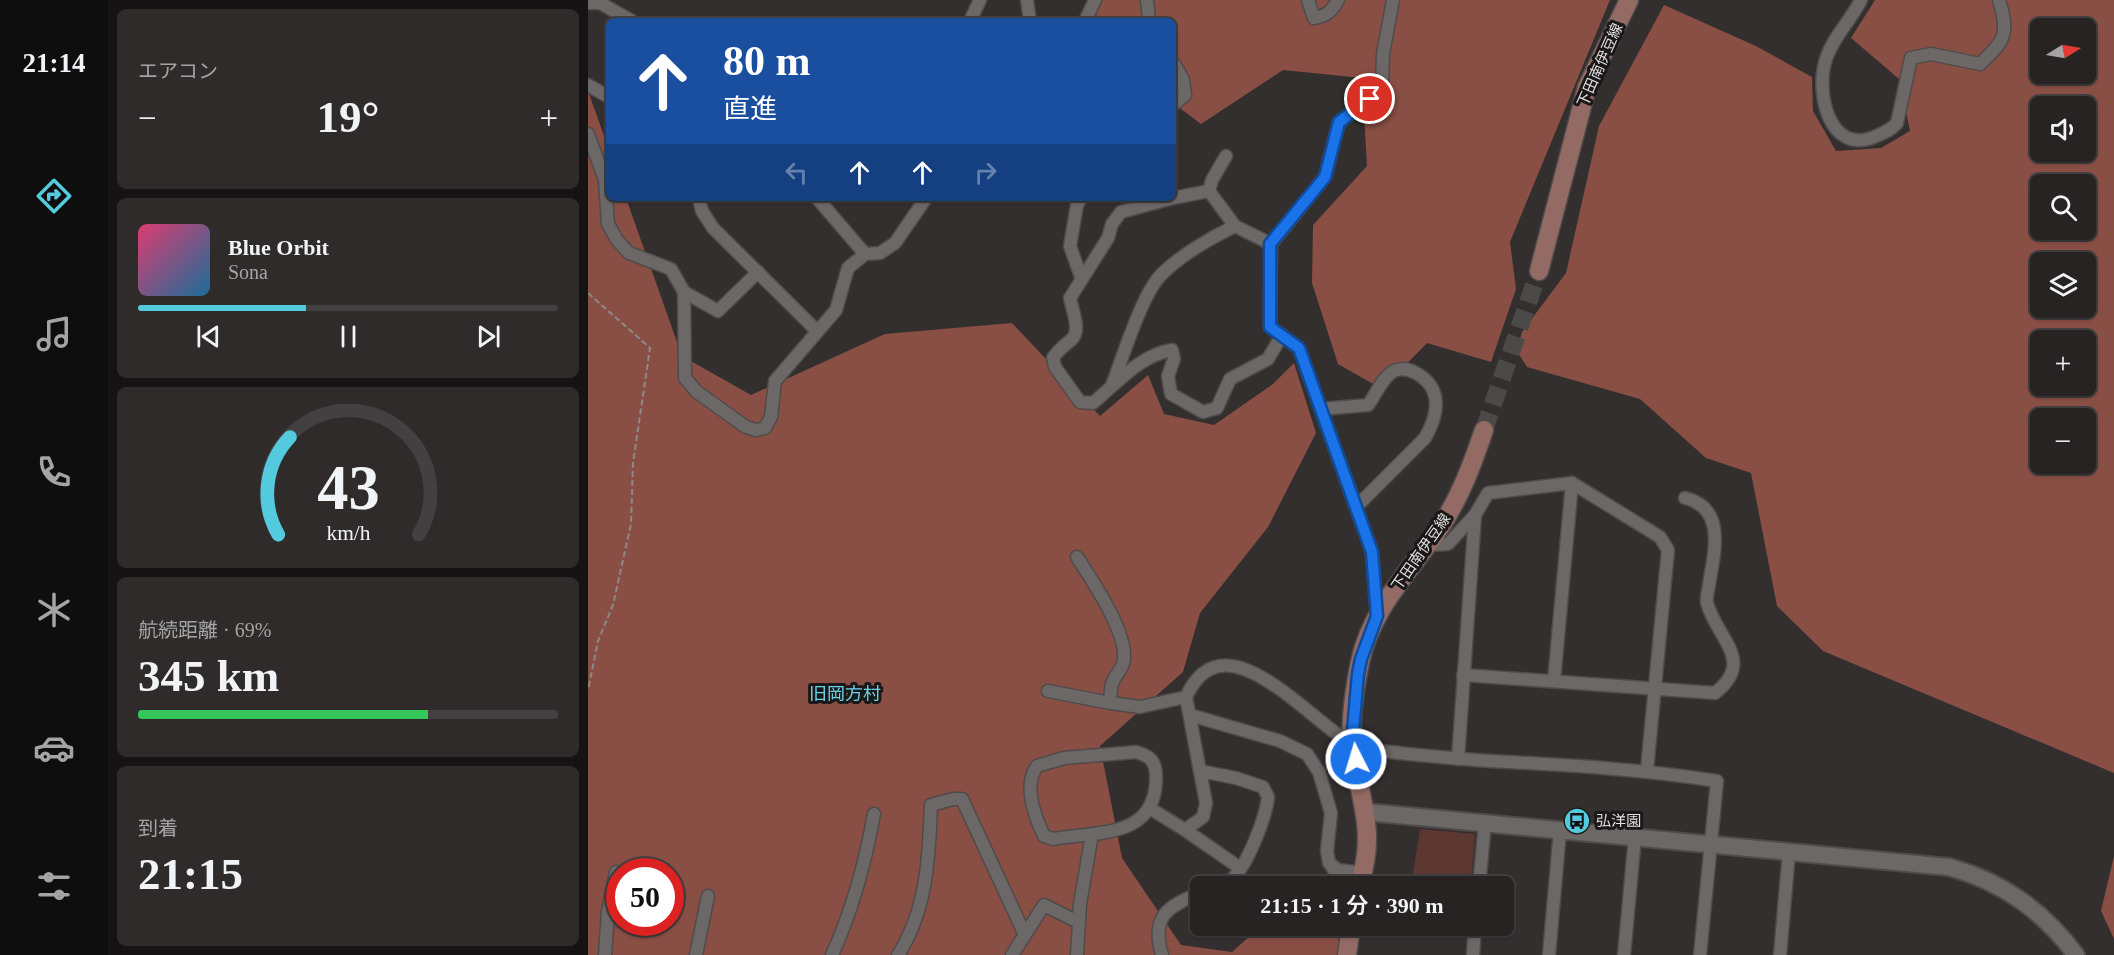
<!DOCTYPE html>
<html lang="ja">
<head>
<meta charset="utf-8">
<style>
	:root { --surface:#262322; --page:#2e2b2a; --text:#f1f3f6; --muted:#a4a4a5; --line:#424040; --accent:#54cade }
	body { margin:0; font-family:"Times New Roman","Noto Sans JP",serif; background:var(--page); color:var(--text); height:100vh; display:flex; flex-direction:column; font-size:22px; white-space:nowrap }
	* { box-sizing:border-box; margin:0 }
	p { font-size:20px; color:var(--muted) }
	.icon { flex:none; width:33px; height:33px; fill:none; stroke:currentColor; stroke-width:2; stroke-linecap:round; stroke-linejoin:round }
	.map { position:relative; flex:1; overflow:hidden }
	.panel { display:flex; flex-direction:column; gap:9px; padding:9px; background:#151313; width:480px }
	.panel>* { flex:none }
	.top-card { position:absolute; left:18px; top:18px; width:570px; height:183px; border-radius:9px; box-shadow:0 2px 4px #0004,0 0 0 2px var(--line); background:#1a4fa0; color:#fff; overflow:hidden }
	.needle { width:39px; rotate:79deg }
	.tools { position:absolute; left:1442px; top:18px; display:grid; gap:12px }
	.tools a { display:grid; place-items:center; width:66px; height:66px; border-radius:9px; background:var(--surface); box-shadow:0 2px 4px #0004,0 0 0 2px var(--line); font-size:30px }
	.speed { position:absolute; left:18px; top:858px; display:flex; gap:12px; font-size:30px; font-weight:700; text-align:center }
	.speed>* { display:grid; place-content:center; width:78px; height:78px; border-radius:50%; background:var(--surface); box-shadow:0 2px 4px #0004,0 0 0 2px var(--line); line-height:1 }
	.speed .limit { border:9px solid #d22; background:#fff; color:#111 }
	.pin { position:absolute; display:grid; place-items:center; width:51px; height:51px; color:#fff; margin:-26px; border:3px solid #fff; border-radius:50%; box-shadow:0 2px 6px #0007 }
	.me { position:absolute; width:66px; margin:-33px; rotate:355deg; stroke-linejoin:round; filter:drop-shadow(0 0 4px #0008) }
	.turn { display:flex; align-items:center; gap:21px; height:126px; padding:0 18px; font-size:27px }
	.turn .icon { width:78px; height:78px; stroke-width:2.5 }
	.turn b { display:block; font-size:42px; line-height:51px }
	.lanes { display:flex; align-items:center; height:57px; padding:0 18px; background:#0003; justify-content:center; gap:30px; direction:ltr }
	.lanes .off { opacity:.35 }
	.big { font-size:45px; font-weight:600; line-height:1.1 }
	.panel .card { flex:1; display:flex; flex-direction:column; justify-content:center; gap:9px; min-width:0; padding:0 21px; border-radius:9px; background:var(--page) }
	.panel .dial { align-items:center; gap:0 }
	.dial svg { height:156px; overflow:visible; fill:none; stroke:var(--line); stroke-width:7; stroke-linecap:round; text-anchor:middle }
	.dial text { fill:var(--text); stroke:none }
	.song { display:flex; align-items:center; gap:18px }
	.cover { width:72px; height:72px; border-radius:9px; background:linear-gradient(135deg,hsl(340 70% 55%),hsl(200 70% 35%)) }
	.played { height:6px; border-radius:3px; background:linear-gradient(90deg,var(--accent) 40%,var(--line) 40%) }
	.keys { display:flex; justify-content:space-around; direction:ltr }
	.heat { display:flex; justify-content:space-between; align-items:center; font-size:33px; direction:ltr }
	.charge { height:9px; border-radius:4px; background:linear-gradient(90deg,#34c759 69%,var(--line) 0) }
	.trip { position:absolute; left:602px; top:876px; width:324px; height:60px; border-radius:9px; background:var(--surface); box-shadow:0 2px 4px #0004,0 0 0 2px var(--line); font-weight:600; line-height:60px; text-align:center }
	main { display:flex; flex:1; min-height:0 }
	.tab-bar { display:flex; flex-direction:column; width:108px; justify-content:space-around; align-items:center; background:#0f0e0e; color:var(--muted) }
	.tab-bar .icon { width:42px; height:42px }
	.tab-bar .on { color:var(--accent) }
	.tab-bar b { font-size:27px; color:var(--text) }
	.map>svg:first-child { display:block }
	.green { fill:#5d3731 }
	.forest { fill:#894f45; fill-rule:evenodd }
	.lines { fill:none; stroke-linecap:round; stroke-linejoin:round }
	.secondary-tunnel { stroke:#4c4a49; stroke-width:18; stroke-dasharray:18 9; stroke-linecap:butt }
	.minor-casing { stroke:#4e4b4a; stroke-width:15 }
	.tertiary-casing { stroke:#4e4b4a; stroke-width:20 }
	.secondary-casing { stroke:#4e4b4a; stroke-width:21 }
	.path { stroke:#8c8988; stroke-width:2; stroke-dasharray:6 3; stroke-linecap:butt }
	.minor { stroke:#6c6867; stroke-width:12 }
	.tertiary { stroke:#6c6867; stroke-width:16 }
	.secondary { stroke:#946b64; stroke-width:18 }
	.route-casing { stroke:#114b97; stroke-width:15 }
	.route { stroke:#1a73e8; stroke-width:10 }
	.labels { text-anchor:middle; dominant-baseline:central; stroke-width:6; stroke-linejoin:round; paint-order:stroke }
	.street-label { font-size:15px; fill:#e2e0df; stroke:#191717 }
	.poi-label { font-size:15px; fill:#e2e0df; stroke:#191717; text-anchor:start }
	.quarter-label { font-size:18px; fill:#6ad2e5; stroke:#191717 }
</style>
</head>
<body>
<main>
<nav class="tab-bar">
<b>21:14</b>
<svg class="icon on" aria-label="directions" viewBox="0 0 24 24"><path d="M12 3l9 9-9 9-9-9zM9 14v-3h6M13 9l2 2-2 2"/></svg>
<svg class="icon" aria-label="music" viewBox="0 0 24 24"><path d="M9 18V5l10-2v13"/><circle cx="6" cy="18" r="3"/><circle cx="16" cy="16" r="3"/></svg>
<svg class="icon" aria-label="phone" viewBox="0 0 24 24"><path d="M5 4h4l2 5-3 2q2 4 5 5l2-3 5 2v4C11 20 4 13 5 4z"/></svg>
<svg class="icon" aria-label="climate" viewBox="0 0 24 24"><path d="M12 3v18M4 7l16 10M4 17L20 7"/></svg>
<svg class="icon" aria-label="car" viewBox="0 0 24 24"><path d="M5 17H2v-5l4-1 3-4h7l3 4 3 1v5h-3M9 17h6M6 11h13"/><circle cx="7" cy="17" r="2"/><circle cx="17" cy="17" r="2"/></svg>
<svg class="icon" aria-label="filters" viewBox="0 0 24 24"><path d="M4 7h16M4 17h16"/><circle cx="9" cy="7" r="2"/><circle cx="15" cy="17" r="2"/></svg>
</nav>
<section class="panel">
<div class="card"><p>エアコン</p>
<div class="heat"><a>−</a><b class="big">19°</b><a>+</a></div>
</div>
<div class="card">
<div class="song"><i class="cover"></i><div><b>Blue Orbit</b><p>Sona</p></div></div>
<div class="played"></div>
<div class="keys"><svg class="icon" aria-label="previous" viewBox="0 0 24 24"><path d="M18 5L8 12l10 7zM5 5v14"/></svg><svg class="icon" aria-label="pause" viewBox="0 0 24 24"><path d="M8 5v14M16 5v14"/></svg><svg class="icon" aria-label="next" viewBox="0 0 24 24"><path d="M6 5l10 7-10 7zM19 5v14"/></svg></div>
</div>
<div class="card dial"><svg viewBox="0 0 100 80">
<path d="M14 69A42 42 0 1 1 86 69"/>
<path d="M14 69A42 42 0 0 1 20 19" stroke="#54cade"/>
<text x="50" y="56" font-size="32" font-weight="700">43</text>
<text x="50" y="72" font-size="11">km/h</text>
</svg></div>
<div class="card"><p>航続距離 · 69%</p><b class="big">345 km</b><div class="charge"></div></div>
<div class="card"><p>到着</p><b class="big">21:15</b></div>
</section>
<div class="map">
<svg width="1526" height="955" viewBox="0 0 1526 955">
	<rect width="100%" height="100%" fill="#322f2e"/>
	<!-- green -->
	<polygon class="green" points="832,829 887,834 883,886 838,886 825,873"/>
	<!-- forest -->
	<g class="forest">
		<polygon points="499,0 1022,0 922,242 928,289 903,362 839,343 794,389 750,364 724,283 725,225 779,166 774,78 695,70 613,124 585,103 585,21 512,21"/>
		<path d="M1287,0H1526V773L1235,651L1189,606L1163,473L1118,458L1052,399L939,367L929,351L934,332L978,273L1011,126L1076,5L1168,46L1224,77L1225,111L1248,151L1293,148L1322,131L1311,79L1263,38ZM1452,28H1497V74H1452ZM1452,106H1497V152H1452ZM1452,184H1497V230H1452ZM1452,262H1497V308H1452ZM1452,340H1497V386H1452ZM1452,418H1497V464H1452Z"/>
		<path d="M0,91L21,150V198H38L94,356L163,395L297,334L424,323L512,416L560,375L576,414L626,425L685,384L706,363L728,433L680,527L612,613L595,672L512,746L534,858L593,945L644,952L673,926H754L753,955H0ZM32,872H82V922H32Z"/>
		<polygon points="1526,856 1526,939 1513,911"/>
	</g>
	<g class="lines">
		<!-- secondary-tunnel -->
		<polyline class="secondary-tunnel" points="896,430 951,271"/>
		<!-- minor casing -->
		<g class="minor-casing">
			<g id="minor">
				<polyline points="439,0 442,21"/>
				<polyline points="559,0 561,21"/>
				<path d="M720,0L726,18C739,16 744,11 750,0"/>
				<path d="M1273,0C1263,20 1245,37 1238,59C1227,92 1241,155 1286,137C1295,133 1302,131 1309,123L1323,58L1343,54L1392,64C1418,40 1421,33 1411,0"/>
				<polyline points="0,3 12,3 44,21"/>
				<polyline points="382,21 392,0"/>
				<polyline points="497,21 507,0"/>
				<polyline points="585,62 595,80 597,95 585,105"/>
				<polyline points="0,85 21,97"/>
				<polyline points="0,134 17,180 20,224 29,240 41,253 83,269 96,292 97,378 109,392 158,427 168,430 177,428 183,417 187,381 248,310 260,268 277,254 292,253 307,243 338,198"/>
				<polyline points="638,156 624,180 621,191 647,226 683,244"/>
				<polyline points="111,198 114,211 125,228 229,331"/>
				<polyline points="229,198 277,254"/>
				<polyline points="493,198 489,205 482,246 493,277"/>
				<path d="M585,198L533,212L524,224L520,238L482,298C484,310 494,331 483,340C476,346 471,349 465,358L467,367L492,402L505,403C529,383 552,355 584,350L586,359L580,376L583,394L615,412L629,408L642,379L680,359L694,335"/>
				<polyline points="585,198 621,191"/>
				<polyline points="96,292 130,311 170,272"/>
				<path d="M524,385C535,357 554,294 573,275C591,256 624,237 647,226"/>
				<path d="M733,409L780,405C788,395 794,377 806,371C813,368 821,369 828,373C855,388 851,414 837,438L768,507"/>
				<polyline points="839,545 860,544 887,515"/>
				<path d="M489,557C504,580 539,632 536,659C534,676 520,674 523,703L552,707L598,697"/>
				<polyline points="789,616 784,552 711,348 682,327 683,244 737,177 751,122 782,99 794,86 795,54 805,0"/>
				<path d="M875,675L1127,693C1168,661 1129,639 1119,603C1118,598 1120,591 1121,585C1126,553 1139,508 1097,498"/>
				<polyline points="966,681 984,483"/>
				<polyline points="460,691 523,703"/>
				<polyline points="602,715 692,741 719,754 731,772 743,813 739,851 741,863 750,870 775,873"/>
				<path d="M548,752C562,756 568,761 568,777C569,839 509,831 465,839L456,836C447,817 435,785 449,766L476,758Z"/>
				<polyline points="870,759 887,515 900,493 984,483 1072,537 1080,550 1059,770"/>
				<path d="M612,771L648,778L675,787L680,797C678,817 660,863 646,877C642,882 635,884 629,886"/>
				<path d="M563,809L597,830L615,817L618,803L598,697C639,608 730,735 775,749C785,752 799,751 811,753C841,756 871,759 902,761C978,765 1053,769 1129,781L1112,955"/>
				<polyline points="597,830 652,868"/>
				<polyline points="744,867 755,886"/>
				<polyline points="891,886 897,823"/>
				<polyline points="17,955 20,912 28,872"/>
				<polyline points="108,955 120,896"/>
				<path d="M244,955C265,909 277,864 286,814"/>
				<path d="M310,955C339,910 341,857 343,805L365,799H374L437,935"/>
				<polyline points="424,955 456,905 490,922"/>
				<polyline points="489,955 492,904 504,834"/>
				<path d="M574,955C563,917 578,907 612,893"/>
				<polyline points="885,955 887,926"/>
				<polyline points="961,955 972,830"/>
				<polyline points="1036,955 1047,837"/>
				<polyline points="1192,955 1201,852"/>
			</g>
		</g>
		<!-- tertiary casing -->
		<g class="tertiary-casing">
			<path id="tertiary" d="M778,812L1361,867C1415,882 1455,911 1488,955"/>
		</g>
		<!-- secondary casing -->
		<g class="secondary-casing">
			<g id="secondary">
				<polyline points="951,271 999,87 1041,0"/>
				<path d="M771,886C790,828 770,799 764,743C762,718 767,687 772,662C783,609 822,571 851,529C872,498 884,465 896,430"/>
				<polyline points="759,955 763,926"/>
			</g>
		</g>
		<!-- path -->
		<polyline class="path" points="0,293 62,348 45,463 43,524 25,605 10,641 0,690"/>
		<!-- minor -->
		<use href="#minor" class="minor"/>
		<!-- tertiary -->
		<use href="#tertiary" class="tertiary"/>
		<!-- secondary -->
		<use href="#secondary" class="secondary"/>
	</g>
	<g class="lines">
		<!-- route casing -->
		<g class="route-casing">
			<polyline id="route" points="768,759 764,742 770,674 773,659 789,616 784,552 711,348 682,327 682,244 737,177 751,122 782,99"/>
		</g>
		<!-- route -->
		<use href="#route" class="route"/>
	</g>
	<!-- icons -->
	<defs>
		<g id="bus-disc" transform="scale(1.35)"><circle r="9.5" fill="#54cade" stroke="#191717"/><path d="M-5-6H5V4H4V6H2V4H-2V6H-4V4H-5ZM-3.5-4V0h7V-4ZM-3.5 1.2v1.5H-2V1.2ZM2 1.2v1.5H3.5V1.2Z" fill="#111"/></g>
	</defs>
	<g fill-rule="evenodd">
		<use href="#bus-disc" x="989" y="821"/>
	</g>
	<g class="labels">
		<!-- street labels -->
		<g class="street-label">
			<text transform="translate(1012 65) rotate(-66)">下田南伊豆線</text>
			<text transform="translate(833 552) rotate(-55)">下田南伊豆線</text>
		</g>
		<!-- poi labels -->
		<g class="poi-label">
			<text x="1008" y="821">弘洋園</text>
		</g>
		<!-- quarter labels -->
		<g class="quarter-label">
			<text x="257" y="694">旧岡方村</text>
		</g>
	</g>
</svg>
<div class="tools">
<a><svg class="needle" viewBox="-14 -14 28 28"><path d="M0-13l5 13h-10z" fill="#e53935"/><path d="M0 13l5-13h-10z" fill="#a4a4a5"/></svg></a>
<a><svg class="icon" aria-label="sound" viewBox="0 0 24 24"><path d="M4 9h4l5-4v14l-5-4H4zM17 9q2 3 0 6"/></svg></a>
<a><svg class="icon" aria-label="search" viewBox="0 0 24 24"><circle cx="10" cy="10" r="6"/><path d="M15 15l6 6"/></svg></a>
<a><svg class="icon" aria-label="layers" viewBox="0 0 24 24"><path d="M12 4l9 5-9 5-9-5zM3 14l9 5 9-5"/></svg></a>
<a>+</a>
<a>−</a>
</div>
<div class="speed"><div class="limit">50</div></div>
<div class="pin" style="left:782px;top:99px;background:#d93025"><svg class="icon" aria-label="arrive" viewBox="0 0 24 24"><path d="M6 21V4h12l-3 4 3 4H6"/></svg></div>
<svg class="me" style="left:768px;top:759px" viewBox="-20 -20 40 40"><circle r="17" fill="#1a73e8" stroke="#fff" stroke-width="3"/><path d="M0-11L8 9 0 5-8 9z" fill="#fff"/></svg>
<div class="trip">21:15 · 1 分 · 390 m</div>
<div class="top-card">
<div class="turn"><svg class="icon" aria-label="ahead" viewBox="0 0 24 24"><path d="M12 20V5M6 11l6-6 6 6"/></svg><div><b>80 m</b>直進</div></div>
<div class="lanes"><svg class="icon off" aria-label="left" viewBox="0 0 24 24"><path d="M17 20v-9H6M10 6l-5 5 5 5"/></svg><svg class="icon" aria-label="ahead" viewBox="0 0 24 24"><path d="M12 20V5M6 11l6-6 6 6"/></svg><svg class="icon" aria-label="ahead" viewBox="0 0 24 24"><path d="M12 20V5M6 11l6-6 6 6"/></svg><svg class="icon off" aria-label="right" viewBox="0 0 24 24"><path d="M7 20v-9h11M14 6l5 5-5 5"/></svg></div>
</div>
</div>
</main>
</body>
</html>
